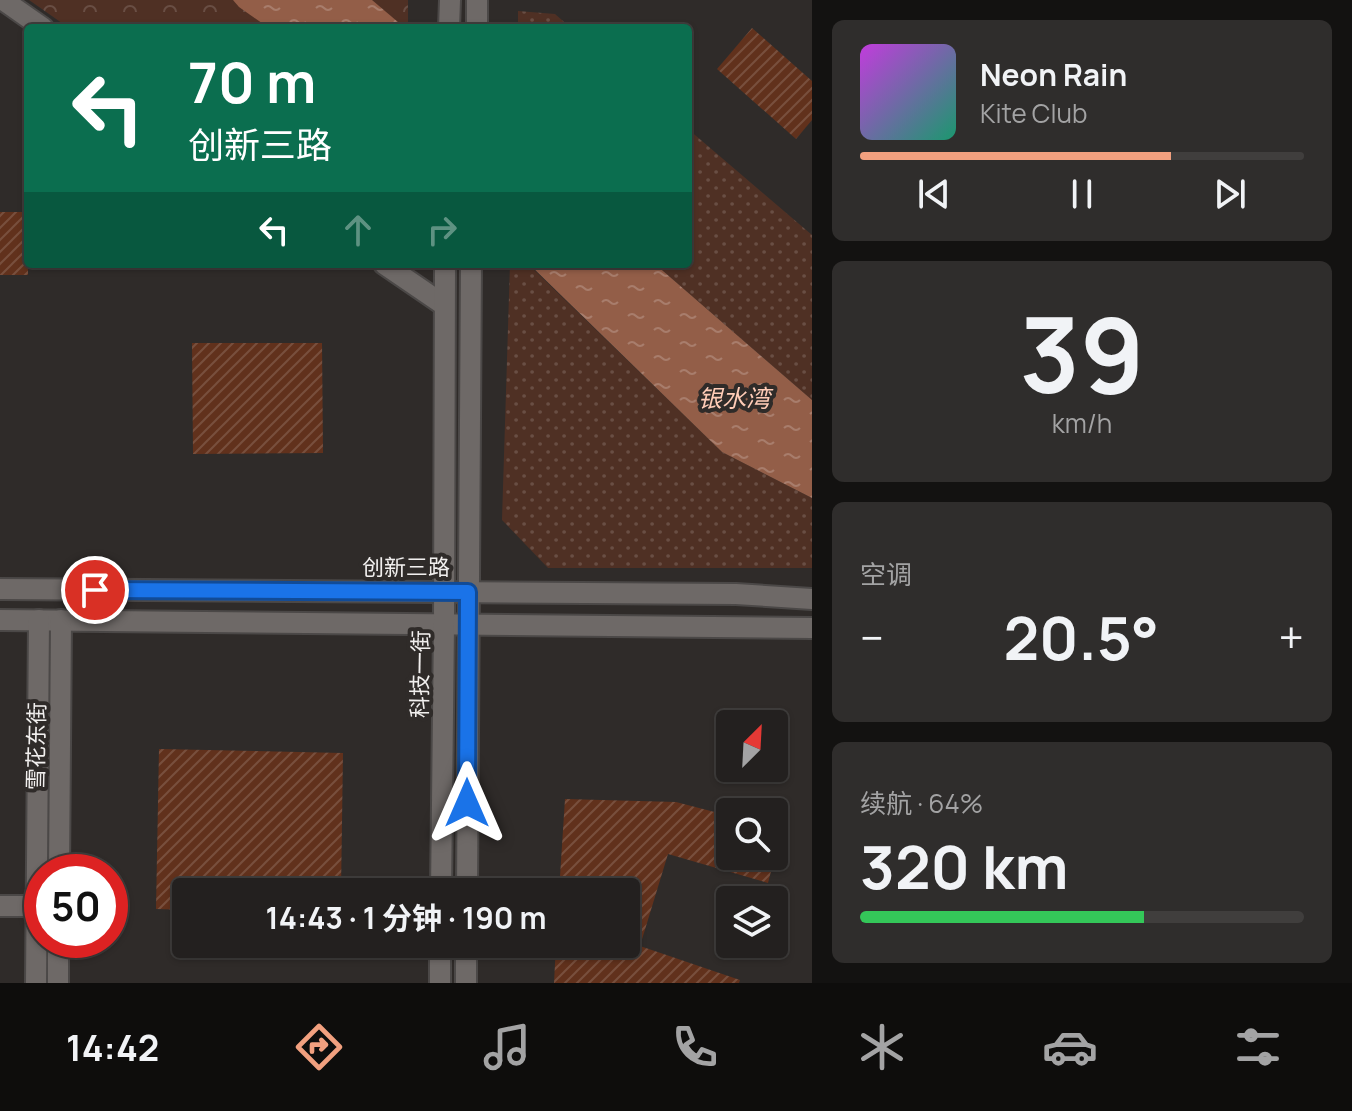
<!DOCTYPE html>
<html lang="zh">
<head>
<meta charset="utf-8">
<style>
	:root { --surface:#23201f; --page:#2f2d2c; --text:#f1f3f6; --muted:#a3a3a4; --line:#403e3d; --accent:#f2a07f }
	body { margin:0; font-family:Manrope,"Noto Sans SC",sans-serif; background:var(--page); color:var(--text); height:100vh; display:flex; flex-direction:column; font-size:30px; white-space:nowrap }
	* { box-sizing:border-box; margin:0 }
	p { font-size:26px; color:var(--muted) }
	.icon { flex:none; width:44px; height:44px; fill:none; stroke:currentColor; stroke-width:2; stroke-linecap:round; stroke-linejoin:round }
	.map { position:relative; flex:1; overflow:hidden }
	.side { display:flex; flex-direction:column; gap:20px; padding:20px; background:#131211; width:540px }
	.side>* { flex:none }
	.banner { position:absolute; left:24px; top:24px; width:668px; height:244px; border-radius:8px; box-shadow:0 2px 6px #0004,0 0 0 2px var(--line); background:#0b6e4f; color:#fff; overflow:hidden }
	.needle { width:52px; rotate:24deg }
	.buttons { position:absolute; left:716px; top:710px; display:grid; gap:16px }
	.buttons a { display:grid; place-items:center; width:72px; height:72px; border-radius:8px; background:var(--surface); box-shadow:0 2px 6px #0004,0 0 0 2px var(--line); font-size:40px }
	.speed { position:absolute; left:24px; top:854px; display:flex; gap:16px; font-size:40px; font-weight:700; text-align:center }
	.speed>* { display:grid; place-content:center; width:104px; height:104px; border-radius:50%; background:var(--surface); box-shadow:0 2px 6px #0004,0 0 0 2px var(--line); line-height:1 }
	.speed .limit { border:12px solid #d22; background:#fff; color:#111 }
	.pin { position:absolute; display:grid; place-items:center; width:68px; height:68px; color:#fff; margin:-34px; border:4px solid #fff; border-radius:50%; box-shadow:0 2px 8px #0007 }
	.me { position:absolute; width:88px; margin:-44px; rotate:0deg; stroke-linejoin:round; filter:drop-shadow(0 0 6px #0008) }
	.turn { display:flex; align-items:center; gap:28px; height:168px; padding:0 32px; font-size:36px }
	.turn .icon { width:104px; height:104px; stroke-width:2.5 }
	.turn b { display:block; font-size:56px; line-height:68px }
	.lanes { display:flex; align-items:center; height:76px; padding:0 32px; background:#0003; justify-content:center; gap:40px; direction:ltr }
	.lanes .off { opacity:.35 }
	.big { font-size:60px; font-weight:700; line-height:1.1 }
	.side .tile { flex:1; display:flex; flex-direction:column; justify-content:center; gap:12px; min-width:0; padding:0 28px; border-radius:12px; background:var(--page) }
	.side .dial { align-items:center; gap:0 }
	.dial b { font-size:104px; line-height:1 }
	.song { display:flex; align-items:center; gap:24px }
	.cover { width:96px; height:96px; border-radius:12px; background:linear-gradient(135deg,hsl(290 70% 55%),hsl(160 70% 35%)) }
	.played { height:8px; border-radius:4px; background:linear-gradient(90deg,var(--accent) 70%,var(--line) 70%) }
	.keys { display:flex; justify-content:space-around; direction:ltr }
	.heat { display:flex; justify-content:space-between; align-items:center; font-size:44px; direction:ltr }
	.charge { height:12px; border-radius:6px; background:linear-gradient(90deg,#34c759 64%,var(--line) 0) }
	.trip { position:absolute; left:172px; top:878px; width:468px; height:80px; border-radius:8px; background:var(--surface); box-shadow:0 2px 6px #0004,0 0 0 2px var(--line); font-weight:700; line-height:80px; text-align:center }
	.menu { display:flex; height:128px; justify-content:space-around; align-items:center; background:#0e0d0c; color:var(--muted) }
	.menu .icon { width:56px; height:56px }
	.menu .selected { color:var(--accent) }
	.menu b { font-size:36px; color:var(--text) }
	main { display:flex; flex:1; min-height:0 }
	.map>svg:first-child { display:block }
	.grass { fill:url(#grass-dots) }
	.park { fill:url(#park-crowns) }
	.water { fill:url(#water-ripples) }
	.building { fill:url(#building-hatch) }
	.lines { fill:none; stroke-linecap:round; stroke-linejoin:round }
	.secondary-casing { stroke:#4b4847; stroke-width:24 }
	.secondary { stroke:#6e6967; stroke-width:20 }
	.route-casing { stroke:#114b97; stroke-width:20 }
	.route { stroke:#1a73e8; stroke-width:14 }
	.labels { text-anchor:middle; dominant-baseline:central; stroke-width:8; stroke-linejoin:round; paint-order:stroke }
	.street-label { font-size:22px; fill:#f1efee; stroke:#2f2b29 }
	.water-label { font-size:24px; font-style:italic; fill:#ffccb7; stroke:#2f2b29 }
</style>
</head>
<body>
<main>
<div class="map">
<svg width="812" height="983" viewBox="0 0 812 983">
	<defs>
		<pattern id="grass-dots" width="8" height="8" patternUnits="userSpaceOnUse" patternTransform="scale(2)"><rect width="8" height="8" fill="#4f3024"/><path d="M2 2h.1M6 6h.1" fill="none" stroke="#694e44" stroke-width="1.8" stroke-linecap="round"/></pattern>
		<pattern id="park-crowns" width="20" height="18" patternUnits="userSpaceOnUse" patternTransform="scale(2)"><rect width="20" height="18" fill="#4f3024"/><path d="M2 6a3 3 0 1 1 6 0M12 15a3 3 0 1 1 6 0" fill="none" stroke="#694e44"/></pattern>
		<pattern id="water-ripples" width="26" height="14" patternUnits="userSpaceOnUse" patternTransform="scale(2)"><rect width="26" height="14" fill="#935e48"/><path d="M2 4q2-2 4 0t4 0M15 11q2-2 4 0t4 0" fill="none" stroke="#a87d6c"/></pattern>
		<pattern id="building-hatch" width="6" height="6" patternUnits="userSpaceOnUse" patternTransform="scale(2)"><rect width="6" height="6" fill="#61311c"/><path d="M-1 1l2-2M0 6l6-6M5 7l2-2" fill="none" stroke="#784f3d"/></pattern>
	</defs>
	<rect width="100%" height="100%" fill="#2f2b29"/>
	<!-- grass -->
	<g class="grass">
		<polygon points="518,11 555,14 571,28 518,28"/>
		<polygon points="688,129 812,235 812,400 655,264 688,264"/>
		<polygon points="510,264 528,264 722,452 812,498 812,568 548,568 502,520"/>
	</g>
	<!-- park -->
	<polygon class="park" points="29,0 408,0 408,28 69,28"/>
	<!-- water -->
	<g class="water">
		<polygon points="233,0 372,0 405,28 269,28 239,7"/>
		<polygon points="529,264 655,264 812,400 812,498 722,452"/>
	</g>
	<!-- building -->
	<g class="building">
		<polygon points="752,28 812,81 812,120 796,139 717,69"/>
		<rect x="0" y="212" width="28" height="63"/>
		<polygon points="192,343 322,343 323,453 193,454"/>
		<polygon points="159,749 343,753 341,892 186,892 186,910 156,909"/>
		<polygon points="565,799 676,802 730,816 730,856 775,856 768,883 668,854 640,946 740,980 739,983 554,983 556,944 626,944 626,892 559,892"/>
	</g>
	<g class="lines">
		<!-- secondary casing -->
		<g class="secondary-casing">
			<g id="secondary">
				<polyline points="3,0 43,28"/>
				<polyline points="449,28 450,0"/>
				<polyline points="477,28 477,0"/>
				<polyline points="384,264 444,305"/>
				<polyline points="0,589 736,594 812,599"/>
				<polyline points="0,620 812,628"/>
				<polyline points="59,872 61,620"/>
				<polyline points="441,892 444,624 445,264"/>
				<polyline points="467,892 471,264"/>
				<polyline points="0,906 42,906"/>
				<polyline points="58,940 58,983"/>
				<polyline points="36,983 39,620"/>
				<polyline points="440,983 440,944"/>
				<polyline points="466,983 466,944"/>
			</g>
		</g>
		<!-- secondary -->
		<use href="#secondary" class="secondary"/>
	</g>
	<g class="lines">
		<!-- route casing -->
		<g class="route-casing">
			<polyline id="route" points="95,590 468,592 467,803"/>
		</g>
		<!-- route -->
		<use href="#route" class="route"/>
	</g>
	<g class="labels">
		<!-- street labels -->
		<g class="street-label">
			<text x="406" y="567">创新三路</text>
			<text transform="translate(420 674) rotate(-89)">科技一街</text>
			<text transform="translate(36 746) rotate(-89)">雪花东街</text>
		</g>
		<!-- water labels -->
		<g class="water-label">
			<text x="734" y="397">银水湾</text>
		</g>
	</g>
</svg>
<div class="buttons">
<a><svg class="needle" viewBox="-14 -14 28 28"><path d="M0-13l5 13h-10z" fill="#e53935"/><path d="M0 13l5-13h-10z" fill="#a3a3a4"/></svg></a>
<a><svg class="icon" aria-label="search" viewBox="0 0 24 24"><circle cx="10" cy="10" r="6"/><path d="M15 15l6 6"/></svg></a>
<a><svg class="icon" aria-label="layers" viewBox="0 0 24 24"><path d="M12 4l9 5-9 5-9-5zM3 14l9 5 9-5"/></svg></a>
</div>
<div class="speed"><div class="limit">50</div></div>
<div class="pin" style="left:95px;top:590px;background:#d93025"><svg class="icon" aria-label="arrive" viewBox="0 0 24 24"><path d="M6 21V4h12l-3 4 3 4H6"/></svg></div>
<svg class="me" style="left:467px;top:803px" viewBox="-20 -20 40 40"><path d="M0-17L14 15 0 8-14 15z" fill="#1a73e8" stroke="#fff" stroke-width="4"/></svg>
<div class="trip">14:43 · 1 分钟 · 190 m</div>
<div class="banner">
<div class="turn"><svg class="icon" aria-label="left" viewBox="0 0 24 24"><path d="M17 20v-9H6M10 6l-5 5 5 5"/></svg><div><b>70 m</b>创新三路</div></div>
<div class="lanes"><svg class="icon" aria-label="left" viewBox="0 0 24 24"><path d="M17 20v-9H6M10 6l-5 5 5 5"/></svg><svg class="icon off" aria-label="ahead" viewBox="0 0 24 24"><path d="M12 20V5M6 11l6-6 6 6"/></svg><svg class="icon off" aria-label="right" viewBox="0 0 24 24"><path d="M7 20v-9h11M14 6l5 5-5 5"/></svg></div>
</div>
</div>
<section class="side">
<div class="tile">
<div class="song"><i class="cover"></i><div><b>Neon Rain</b><p>Kite Club</p></div></div>
<div class="played"></div>
<div class="keys"><svg class="icon" aria-label="previous" viewBox="0 0 24 24"><path d="M18 5L8 12l10 7zM5 5v14"/></svg><svg class="icon" aria-label="pause" viewBox="0 0 24 24"><path d="M8 5v14M16 5v14"/></svg><svg class="icon" aria-label="next" viewBox="0 0 24 24"><path d="M6 5l10 7-10 7zM19 5v14"/></svg></div>
</div>
<div class="tile dial"><b>39</b><p>km/h</p></div>
<div class="tile"><p>空调</p>
<div class="heat"><a>−</a><b class="big">20.5°</b><a>+</a></div>
</div>
<div class="tile"><p>续航 · 64%</p><b class="big">320 km</b><div class="charge"></div></div>
</section>
</main>
<nav class="menu">
<b>14:42</b>
<svg class="icon selected" aria-label="directions" viewBox="0 0 24 24"><path d="M12 3l9 9-9 9-9-9zM9 14v-3h6M13 9l2 2-2 2"/></svg>
<svg class="icon" aria-label="music" viewBox="0 0 24 24"><path d="M9 18V5l10-2v13"/><circle cx="6" cy="18" r="3"/><circle cx="16" cy="16" r="3"/></svg>
<svg class="icon" aria-label="phone" viewBox="0 0 24 24"><path d="M5 4h4l2 5-3 2q2 4 5 5l2-3 5 2v4C11 20 4 13 5 4z"/></svg>
<svg class="icon" aria-label="climate" viewBox="0 0 24 24"><path d="M12 3v18M4 7l16 10M4 17L20 7"/></svg>
<svg class="icon" aria-label="car" viewBox="0 0 24 24"><path d="M5 17H2v-5l4-1 3-4h7l3 4 3 1v5h-3M9 17h6M6 11h13"/><circle cx="7" cy="17" r="2"/><circle cx="17" cy="17" r="2"/></svg>
<svg class="icon" aria-label="filters" viewBox="0 0 24 24"><path d="M4 7h16M4 17h16"/><circle cx="9" cy="7" r="2"/><circle cx="15" cy="17" r="2"/></svg>
</nav>
</body>
</html>
